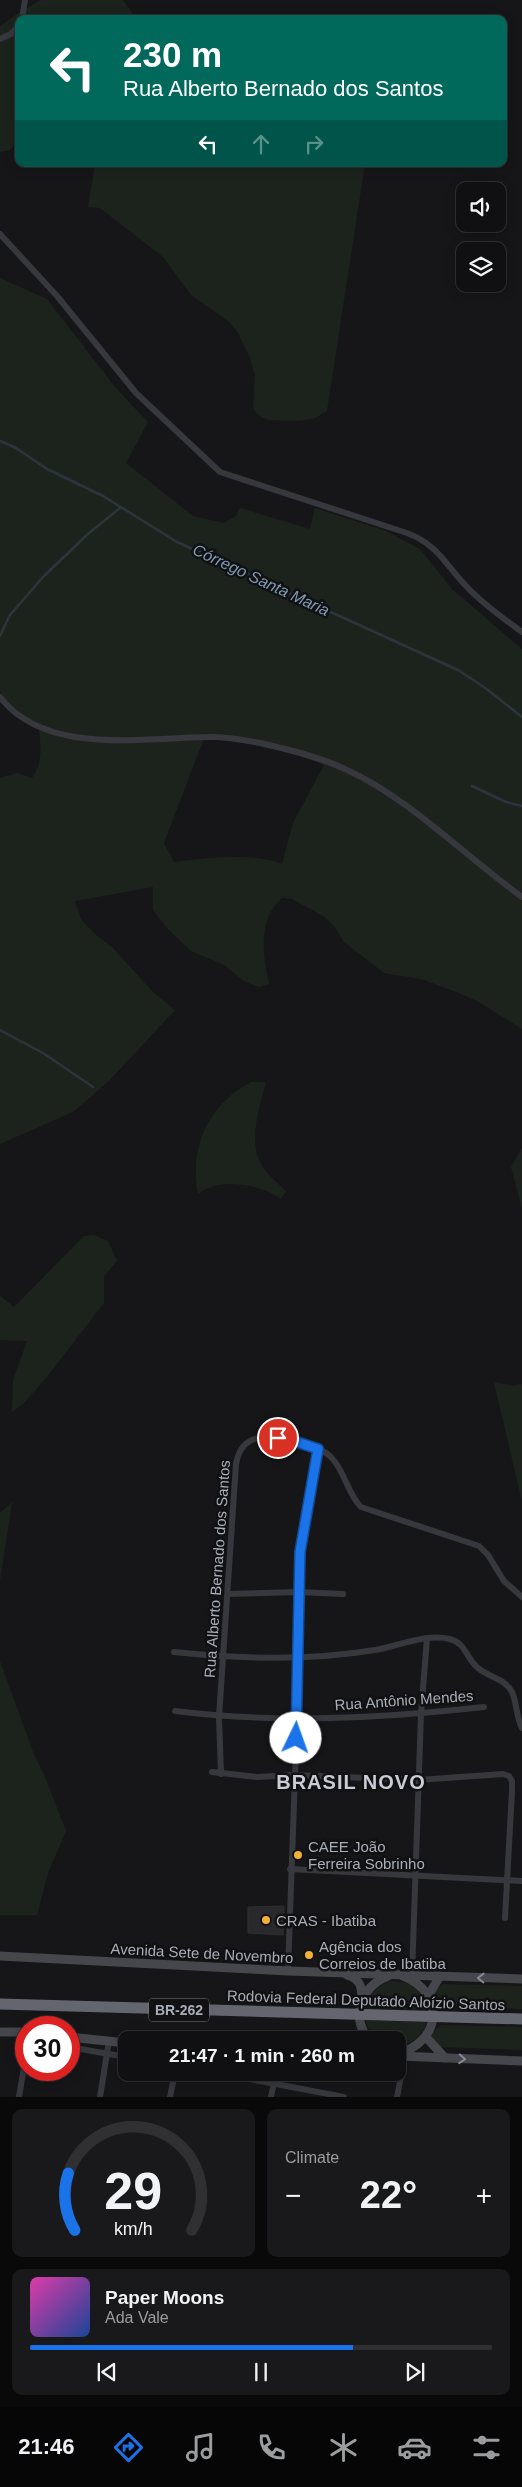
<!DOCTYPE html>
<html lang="en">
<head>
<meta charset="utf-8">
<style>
	:root { --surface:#101012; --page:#19191b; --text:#f1f3f6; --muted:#9c9d9f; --line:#303032; --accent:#1a73e8 }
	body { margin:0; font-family:Helvetica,sans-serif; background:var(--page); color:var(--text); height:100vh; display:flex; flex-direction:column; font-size:19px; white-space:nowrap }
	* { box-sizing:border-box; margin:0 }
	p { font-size:16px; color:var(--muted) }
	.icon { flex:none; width:28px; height:28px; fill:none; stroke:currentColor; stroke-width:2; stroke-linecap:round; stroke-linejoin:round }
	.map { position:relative; height:2097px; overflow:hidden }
	.sheet { display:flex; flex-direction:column; gap:12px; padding:12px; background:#09090a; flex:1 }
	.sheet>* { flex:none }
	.top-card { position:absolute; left:15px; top:15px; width:492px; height:152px; border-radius:10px; box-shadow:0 2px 12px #0003,0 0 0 1px var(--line); background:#00695c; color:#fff; overflow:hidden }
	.fabs { position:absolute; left:456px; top:182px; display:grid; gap:10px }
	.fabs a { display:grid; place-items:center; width:50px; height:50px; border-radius:10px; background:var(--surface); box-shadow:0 2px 12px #0003,0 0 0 1px var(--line); font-size:25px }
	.speed { position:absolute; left:15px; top:2016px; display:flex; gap:10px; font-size:25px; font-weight:700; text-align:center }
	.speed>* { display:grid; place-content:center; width:65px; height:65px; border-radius:50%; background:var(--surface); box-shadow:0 2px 12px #0003,0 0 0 1px var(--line); line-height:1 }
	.speed .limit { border:8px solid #d22; background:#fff; color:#111 }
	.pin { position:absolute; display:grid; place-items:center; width:42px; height:42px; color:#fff; margin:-21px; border:2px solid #fff; border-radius:50%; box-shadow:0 1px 5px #0007 }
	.me { position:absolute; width:55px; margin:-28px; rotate:3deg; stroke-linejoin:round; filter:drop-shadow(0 0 4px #0008) }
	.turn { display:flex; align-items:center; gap:18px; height:105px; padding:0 25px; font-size:22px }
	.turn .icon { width:65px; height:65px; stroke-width:2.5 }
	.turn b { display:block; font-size:35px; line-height:42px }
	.lanes { display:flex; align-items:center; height:48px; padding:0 25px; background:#0003; justify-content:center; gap:25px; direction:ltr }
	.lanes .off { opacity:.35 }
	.big { font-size:38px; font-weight:700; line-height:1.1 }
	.sheet .card { flex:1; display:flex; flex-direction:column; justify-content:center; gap:8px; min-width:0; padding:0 18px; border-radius:10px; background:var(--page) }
	.sheet .dial { align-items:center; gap:0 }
	.dial svg { height:130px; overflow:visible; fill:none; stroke:var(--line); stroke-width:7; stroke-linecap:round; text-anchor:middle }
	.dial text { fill:var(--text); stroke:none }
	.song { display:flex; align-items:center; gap:15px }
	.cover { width:60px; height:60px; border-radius:8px; background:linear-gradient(135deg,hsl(320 70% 55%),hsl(220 70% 35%)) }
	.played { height:5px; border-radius:2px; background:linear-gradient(90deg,var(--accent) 70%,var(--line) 70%) }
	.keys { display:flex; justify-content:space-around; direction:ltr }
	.heat { display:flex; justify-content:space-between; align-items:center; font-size:28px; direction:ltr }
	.sheet .tiles { flex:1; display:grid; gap:12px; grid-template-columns:1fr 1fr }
	.card:last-child { grid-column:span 2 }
	.trip { position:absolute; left:118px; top:2031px; width:288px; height:50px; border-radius:10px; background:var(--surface); box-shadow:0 2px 12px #0003,0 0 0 1px var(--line); font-weight:700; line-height:50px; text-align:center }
	.menu { display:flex; height:80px; justify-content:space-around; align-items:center; background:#060607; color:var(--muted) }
	.menu .icon { width:35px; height:35px }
	.menu .selected { color:var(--accent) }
	.menu b { font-size:22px; color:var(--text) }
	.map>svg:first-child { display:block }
	.green { fill:#1c231d; fill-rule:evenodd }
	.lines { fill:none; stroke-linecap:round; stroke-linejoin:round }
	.stream { stroke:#2c353c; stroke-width:2.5 }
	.building { fill:#29292c; stroke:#303034 }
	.street { stroke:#37383d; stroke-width:6 }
	.secondary { stroke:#45474d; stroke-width:9 }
	.highway { stroke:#63666e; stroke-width:11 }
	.oneway { stroke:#858993 }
	.route-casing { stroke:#114b97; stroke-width:12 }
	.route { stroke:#1a73e8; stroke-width:9 }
	.poi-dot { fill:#f2b134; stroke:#111113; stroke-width:2 }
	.labels { text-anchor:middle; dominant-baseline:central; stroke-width:5; stroke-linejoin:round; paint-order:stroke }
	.shield { fill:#111113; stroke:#7b7e86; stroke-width:1 }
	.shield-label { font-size:14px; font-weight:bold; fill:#a8adb8 }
	.street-label { font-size:15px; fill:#a8adb8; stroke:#111113 }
	.poi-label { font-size:15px; fill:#a8adb8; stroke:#111113; text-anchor:start }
	.water-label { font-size:16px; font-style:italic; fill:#7f9bb3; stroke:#111113 }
	.district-label { font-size:20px; font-weight:bold; letter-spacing:1px; fill:#c9ccd4; stroke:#111113 }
</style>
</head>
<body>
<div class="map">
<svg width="522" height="2097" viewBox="0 0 522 2097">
	<rect width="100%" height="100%" fill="#161618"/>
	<!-- green -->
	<g class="green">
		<polygon points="41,0 123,0 136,19 19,19 19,139 10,150 0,152 0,26 20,12"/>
		<polygon points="95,164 365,164 327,411 315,418 300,421 268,420 258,415 253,408 255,375 250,358 238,333 228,321 191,295 163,257 100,208 88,207"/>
		<path d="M0,278L47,299L115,387L148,422L126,463L193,516L224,523L236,516L240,508L310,529L315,508L386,531L420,549L452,589L522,649V1029L477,1001L459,993L421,979L384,973L344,942L334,926L325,917L292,899L282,898C257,919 263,957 269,984L259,987L244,981L224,965L191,951L167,928L153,910V887L75,901L81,919L95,934L113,948L152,991L175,1010L110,1080L73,1112L0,1144V778L17,773L32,778C44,762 40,744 39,725C22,716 7,708 0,690ZM204,738C246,742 285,749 324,765L293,823L282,864C254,852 204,858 174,862L164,843Z"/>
		<path d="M251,1082H266C260,1106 247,1142 262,1166C268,1175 278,1183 286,1191L281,1199C260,1184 219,1177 198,1194C189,1146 209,1104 251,1082Z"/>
		<polygon points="522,1148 522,1209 511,1167"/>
		<polygon points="94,1235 108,1241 117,1261 104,1276 104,1303 46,1378 23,1404 12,1412 13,1380 27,1341 0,1340 0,1296 14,1307 84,1236"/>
		<polygon points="494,1382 513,1386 522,1384 522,1502"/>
		<polygon points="12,1502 0,1581 0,1513"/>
		<polygon points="0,1661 33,1752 45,1777 66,1831 48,1873 37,1915 0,1915"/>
		<path d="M393,1981C412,1982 423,1991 427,2010L365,2008C369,1993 378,1985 393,1981Z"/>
		<polygon points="442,1984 522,1986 522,2009 441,2006 435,2001 433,1993"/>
		<path d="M365,2020L427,2022C421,2037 412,2045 396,2046V2040H378L368,2028Z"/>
		<polygon points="441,2025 522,2027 522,2050 440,2047 432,2038 432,2033"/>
	</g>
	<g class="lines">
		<!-- stream -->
		<g class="stream">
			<polyline points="0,441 16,448 47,469 103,496 177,542 458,670 484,687 522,717"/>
			<polyline points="0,636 10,615 43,577 89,533 120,508"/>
			<polyline points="472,786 506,802 522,806"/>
			<polyline points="0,1030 43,1053 93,1087"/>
		</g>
	</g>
	<!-- building -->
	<polygon class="building" points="284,1906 283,1935 248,1933 248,1907"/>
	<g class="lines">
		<!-- street -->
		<g class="street">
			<polyline points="22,19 25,0"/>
			<polyline points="0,39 11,34 19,25"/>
			<path d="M0,234L57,296L136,393L220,472L407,533C439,545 446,566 468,588C484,605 503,618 522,632"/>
			<path d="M0,697C46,757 146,737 212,737C228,737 244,740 260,743C290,750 320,757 347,770C409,798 466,857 522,897"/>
			<polyline points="228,1594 299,1592 343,1594"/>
			<path d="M174,1652C240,1659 309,1661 375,1650C399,1646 425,1633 450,1639C466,1643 467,1660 478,1668C488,1677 506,1679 512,1692C517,1703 516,1717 522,1728"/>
			<path d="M175,1711C278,1724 382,1718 484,1707"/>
			<polyline points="212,1772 257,1777 293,1775 418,1780 503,1774 509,1776 512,1781 512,1791 505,1918"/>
			<path d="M221,1774L219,1717L236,1464C238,1454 241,1446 250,1441C267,1431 316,1443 331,1457C345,1471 347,1493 361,1507L479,1546L488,1555L504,1581L522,1597"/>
			<polyline points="290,1869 522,1881"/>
			<polyline points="288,1971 297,1719 299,1563 304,1519 318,1449"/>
			<polyline points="412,1975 421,1714 427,1638"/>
			<polyline points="69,2047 126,2057"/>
			<polyline points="213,2072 344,2097"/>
			<polyline points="19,2097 26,2055"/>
			<polyline points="100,2097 109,2041"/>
			<polyline points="170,2097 175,2072"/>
			<polyline points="271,2097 276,2072"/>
			<polyline points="397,2097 405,2056"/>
		</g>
		<!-- secondary -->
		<g class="secondary">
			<polyline points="0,1956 288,1971 522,1979"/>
			<path d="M347,1975C360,1979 363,1987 361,1999"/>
			<polyline points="428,1996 440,1976"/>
			<polyline points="0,2032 26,2032"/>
			<polyline points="69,2037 126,2043"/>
			<polyline points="426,2037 445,2058"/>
			<path d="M369,2040C350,2016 361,1987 388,1976"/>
			<path d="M396,2054C441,2044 447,1993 403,1976"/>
			<polyline points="399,2056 522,2061"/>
		</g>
		<!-- highway -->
		<polyline class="highway" points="0,2004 522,2019"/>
	</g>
	<!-- one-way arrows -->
	<defs><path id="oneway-chevron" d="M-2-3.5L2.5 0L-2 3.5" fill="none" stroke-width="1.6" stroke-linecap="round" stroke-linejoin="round" transform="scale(1.25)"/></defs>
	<g class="oneway">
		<use href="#oneway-chevron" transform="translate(481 1978) rotate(-179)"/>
		<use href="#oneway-chevron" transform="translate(462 2059) rotate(4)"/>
	</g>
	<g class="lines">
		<!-- route casing -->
		<g class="route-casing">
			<polyline id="route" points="278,1438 291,1440 318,1449 300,1552 296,1738"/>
		</g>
		<!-- route -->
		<use href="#route" class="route"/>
	</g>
	<!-- markers -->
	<g class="poi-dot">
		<circle cx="298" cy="1855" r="5"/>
		<circle cx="266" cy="1920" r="5"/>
		<circle cx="309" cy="1955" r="5"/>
	</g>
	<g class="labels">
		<!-- shield labels -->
		<rect class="shield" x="149" y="1998.5" width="60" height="23" rx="4"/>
		<g class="shield-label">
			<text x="179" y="2010">BR-262</text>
		</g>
		<!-- street labels -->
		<g class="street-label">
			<text transform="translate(217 1569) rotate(-86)">Rua Alberto Bernado dos Santos</text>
			<text transform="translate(404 1700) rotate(-4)">Rua Antônio Mendes</text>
			<text transform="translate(202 1953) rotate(3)">Avenida Sete de Novembro</text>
			<text transform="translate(366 2000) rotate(2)">Rodovia Federal Deputado Aloízio Santos</text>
		</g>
		<!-- poi labels -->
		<g class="poi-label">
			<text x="308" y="1846">CAEE João<tspan x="308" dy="17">Ferreira Sobrinho</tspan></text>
			<text x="276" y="1920">CRAS - Ibatiba</text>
			<text x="319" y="1946">Agência dos<tspan x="319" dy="17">Correios de Ibatiba</tspan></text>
		</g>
		<!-- water labels -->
		<g class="water-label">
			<text transform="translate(261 580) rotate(25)">Córrego Santa Maria</text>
		</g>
		<!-- district labels -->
		<g class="district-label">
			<text x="351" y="1782">BRASIL NOVO</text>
		</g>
	</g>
</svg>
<div class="fabs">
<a><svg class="icon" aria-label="sound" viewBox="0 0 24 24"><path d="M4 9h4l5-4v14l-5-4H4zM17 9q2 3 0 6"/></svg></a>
<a><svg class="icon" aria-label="layers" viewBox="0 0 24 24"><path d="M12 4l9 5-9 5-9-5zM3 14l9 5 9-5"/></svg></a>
</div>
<div class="speed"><div class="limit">30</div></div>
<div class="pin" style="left:278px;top:1438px;background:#d93025"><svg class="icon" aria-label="arrive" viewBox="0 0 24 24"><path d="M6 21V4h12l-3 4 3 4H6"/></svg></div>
<svg class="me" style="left:296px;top:1738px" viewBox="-20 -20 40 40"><circle r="19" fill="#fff"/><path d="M0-13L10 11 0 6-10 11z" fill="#1a73e8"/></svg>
<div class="trip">21:47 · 1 min · 260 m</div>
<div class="top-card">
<div class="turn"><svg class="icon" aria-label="left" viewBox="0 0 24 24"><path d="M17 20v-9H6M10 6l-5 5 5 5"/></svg><div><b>230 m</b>Rua Alberto Bernado dos Santos</div></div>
<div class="lanes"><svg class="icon" aria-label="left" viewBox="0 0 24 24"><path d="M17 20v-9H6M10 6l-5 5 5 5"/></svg><svg class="icon off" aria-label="ahead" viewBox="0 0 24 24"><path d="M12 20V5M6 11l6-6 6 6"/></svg><svg class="icon off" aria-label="right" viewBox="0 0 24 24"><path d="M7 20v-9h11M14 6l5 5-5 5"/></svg></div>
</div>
</div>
<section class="sheet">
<div class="tiles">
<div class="card dial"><svg viewBox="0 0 100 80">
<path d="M14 69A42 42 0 1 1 86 69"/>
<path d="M14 69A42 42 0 0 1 10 34" stroke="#1a73e8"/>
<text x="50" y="56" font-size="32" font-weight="700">29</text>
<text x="50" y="72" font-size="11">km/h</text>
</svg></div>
<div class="card"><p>Climate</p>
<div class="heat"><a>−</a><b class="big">22°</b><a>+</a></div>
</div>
<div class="card">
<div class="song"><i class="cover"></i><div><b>Paper Moons</b><p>Ada Vale</p></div></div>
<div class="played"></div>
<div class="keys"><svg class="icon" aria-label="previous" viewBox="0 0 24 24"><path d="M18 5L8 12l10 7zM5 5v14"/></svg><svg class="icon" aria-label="pause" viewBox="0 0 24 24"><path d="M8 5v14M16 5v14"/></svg><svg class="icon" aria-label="next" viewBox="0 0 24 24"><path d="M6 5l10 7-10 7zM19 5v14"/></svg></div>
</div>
</div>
</section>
<nav class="menu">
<b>21:46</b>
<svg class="icon selected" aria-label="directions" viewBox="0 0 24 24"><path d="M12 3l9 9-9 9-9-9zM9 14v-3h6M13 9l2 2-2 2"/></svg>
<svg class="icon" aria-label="music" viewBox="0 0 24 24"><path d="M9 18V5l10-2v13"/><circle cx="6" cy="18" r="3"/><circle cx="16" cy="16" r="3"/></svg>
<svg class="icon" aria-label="phone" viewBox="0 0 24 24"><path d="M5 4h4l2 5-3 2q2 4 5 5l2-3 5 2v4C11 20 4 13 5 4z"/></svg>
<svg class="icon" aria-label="climate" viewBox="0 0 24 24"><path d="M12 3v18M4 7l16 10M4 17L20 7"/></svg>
<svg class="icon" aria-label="car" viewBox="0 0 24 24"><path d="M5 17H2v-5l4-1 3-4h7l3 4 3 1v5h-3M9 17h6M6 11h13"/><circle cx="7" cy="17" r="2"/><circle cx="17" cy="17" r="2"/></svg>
<svg class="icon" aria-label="filters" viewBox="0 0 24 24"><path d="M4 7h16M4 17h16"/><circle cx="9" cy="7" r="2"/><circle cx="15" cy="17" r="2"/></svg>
</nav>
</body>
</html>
